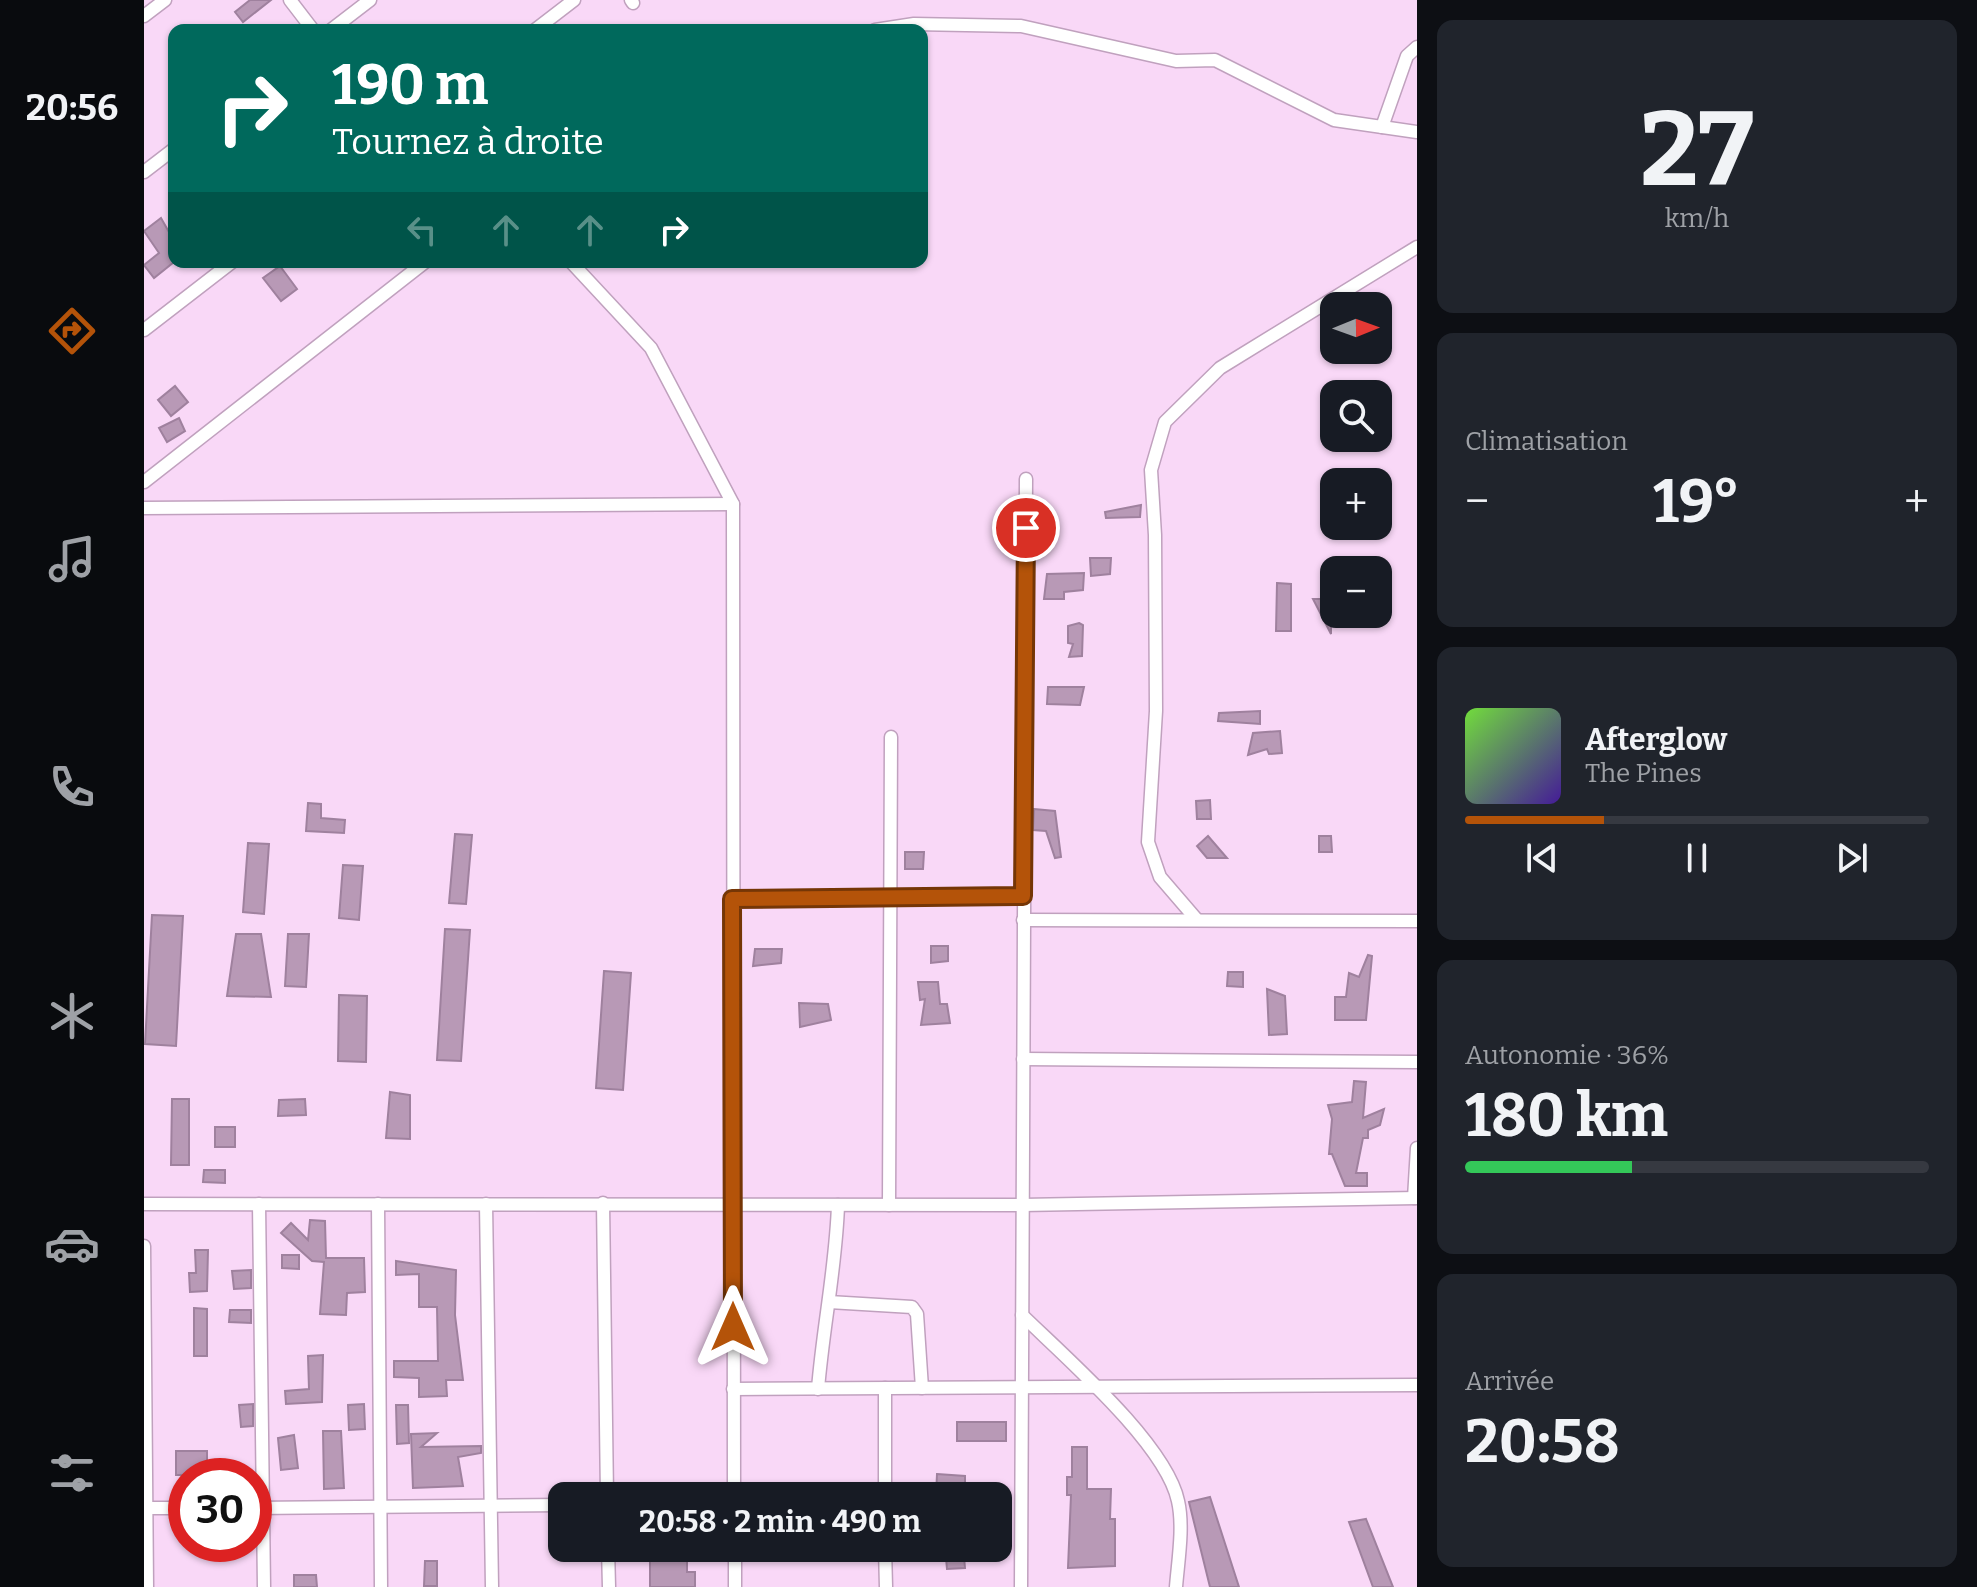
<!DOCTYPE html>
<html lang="fr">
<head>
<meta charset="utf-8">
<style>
	:root { --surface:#171b24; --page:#20242c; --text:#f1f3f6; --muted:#9ea1a6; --line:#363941; --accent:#b45309 }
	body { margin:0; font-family:Bitter,serif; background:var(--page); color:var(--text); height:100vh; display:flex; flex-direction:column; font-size:30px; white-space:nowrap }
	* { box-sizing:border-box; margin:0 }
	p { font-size:26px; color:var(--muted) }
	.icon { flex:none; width:44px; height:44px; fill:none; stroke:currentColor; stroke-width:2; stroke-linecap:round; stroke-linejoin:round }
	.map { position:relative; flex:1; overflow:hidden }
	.drawer { display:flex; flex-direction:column; gap:20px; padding:20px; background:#0d0f14; width:560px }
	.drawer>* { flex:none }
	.guide { position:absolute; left:24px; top:24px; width:760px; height:244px; border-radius:16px; box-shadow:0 2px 6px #0004; background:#00695c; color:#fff; overflow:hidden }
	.needle { width:52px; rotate:89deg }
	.buttons { position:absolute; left:1176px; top:292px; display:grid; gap:16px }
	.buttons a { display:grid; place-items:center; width:72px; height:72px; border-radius:16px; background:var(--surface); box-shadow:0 2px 6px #0004; font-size:40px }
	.speed { position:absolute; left:24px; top:1458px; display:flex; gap:16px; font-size:40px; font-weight:700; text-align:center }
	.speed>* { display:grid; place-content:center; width:104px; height:104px; border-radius:50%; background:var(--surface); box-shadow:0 2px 6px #0004; line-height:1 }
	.speed .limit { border:12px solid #d22; background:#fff; color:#111 }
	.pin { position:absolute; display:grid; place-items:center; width:68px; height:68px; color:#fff; margin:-34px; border:4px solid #fff; border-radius:50%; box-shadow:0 2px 8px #0007 }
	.me { position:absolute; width:88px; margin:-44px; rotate:0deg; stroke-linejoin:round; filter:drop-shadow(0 0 6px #0008) }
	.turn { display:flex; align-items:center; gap:28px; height:168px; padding:0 32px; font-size:36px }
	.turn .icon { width:104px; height:104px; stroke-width:2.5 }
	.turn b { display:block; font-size:56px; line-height:68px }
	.lanes { display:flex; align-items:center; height:76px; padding:0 32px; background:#0003; justify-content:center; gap:40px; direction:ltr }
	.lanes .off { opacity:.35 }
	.big { font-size:60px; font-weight:700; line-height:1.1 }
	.drawer .widget { flex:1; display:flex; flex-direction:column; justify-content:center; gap:12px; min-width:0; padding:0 28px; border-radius:16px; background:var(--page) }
	.drawer .dial { align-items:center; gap:0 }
	.dial b { font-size:104px; line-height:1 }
	.song { display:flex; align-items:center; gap:24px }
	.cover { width:96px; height:96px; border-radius:12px; background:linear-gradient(135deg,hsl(100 70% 55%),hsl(260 70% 35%)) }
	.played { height:8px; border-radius:4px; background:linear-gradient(90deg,var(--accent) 30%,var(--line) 30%) }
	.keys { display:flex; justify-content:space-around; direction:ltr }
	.heat { display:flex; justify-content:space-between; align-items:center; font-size:44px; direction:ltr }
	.charge { height:12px; border-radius:6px; background:linear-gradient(90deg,#34c759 36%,var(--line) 0) }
	.trip { position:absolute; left:404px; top:1482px; width:464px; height:80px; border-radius:16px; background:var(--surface); box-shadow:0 2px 6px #0004; font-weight:700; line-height:80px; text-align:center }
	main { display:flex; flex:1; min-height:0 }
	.tabs { display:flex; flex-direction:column; width:144px; justify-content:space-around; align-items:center; background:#090b0e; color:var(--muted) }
	.tabs .icon { width:56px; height:56px }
	.tabs .selected { color:var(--accent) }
	.tabs b { font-size:36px; color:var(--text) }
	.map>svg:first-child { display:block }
	.building { fill:#b899b6; stroke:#9f819e; stroke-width:2 }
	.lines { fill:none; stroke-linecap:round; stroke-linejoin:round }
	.minor-casing { stroke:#c0a1be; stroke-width:15 }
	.minor { stroke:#fff; stroke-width:12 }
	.route-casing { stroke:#753606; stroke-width:20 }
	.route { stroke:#b45309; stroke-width:14 }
</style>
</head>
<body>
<main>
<nav class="tabs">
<b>20:56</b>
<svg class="icon selected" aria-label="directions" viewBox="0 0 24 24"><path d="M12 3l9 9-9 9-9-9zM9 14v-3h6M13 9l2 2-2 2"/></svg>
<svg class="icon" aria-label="music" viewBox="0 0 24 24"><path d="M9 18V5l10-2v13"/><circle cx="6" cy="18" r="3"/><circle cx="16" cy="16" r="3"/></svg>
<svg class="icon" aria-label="phone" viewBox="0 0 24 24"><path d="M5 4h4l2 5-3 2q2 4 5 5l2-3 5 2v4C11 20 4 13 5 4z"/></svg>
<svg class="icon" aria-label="climate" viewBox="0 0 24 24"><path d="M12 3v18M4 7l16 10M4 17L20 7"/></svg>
<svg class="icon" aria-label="car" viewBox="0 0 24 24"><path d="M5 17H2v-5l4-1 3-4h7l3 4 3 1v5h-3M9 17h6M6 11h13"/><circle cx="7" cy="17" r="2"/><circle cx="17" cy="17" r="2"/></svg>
<svg class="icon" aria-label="filters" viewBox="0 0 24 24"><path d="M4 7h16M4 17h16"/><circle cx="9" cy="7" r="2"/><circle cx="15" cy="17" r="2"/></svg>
</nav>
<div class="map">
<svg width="1273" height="1587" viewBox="0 0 1273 1587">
	<rect width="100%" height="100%" fill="#f9d8f7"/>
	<!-- building -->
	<g class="building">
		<polygon points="106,0 127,0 99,22 91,12"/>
		<polygon points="17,218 30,241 30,262 10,278 0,265 15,253 0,231"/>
		<polygon points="136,266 153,289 137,301 119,278"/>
		<polygon points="31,386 44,402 27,416 14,400"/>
		<polygon points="35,418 41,431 23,442 15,428"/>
		<polygon points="997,505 996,517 962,518 961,512"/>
		<polygon points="946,558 967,558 966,574 947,576"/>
		<polygon points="940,573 939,590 920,592 920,599 900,599 903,574"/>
		<polygon points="1133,583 1147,584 1147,631 1132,631"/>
		<polygon points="1169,599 1187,599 1187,634"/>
		<polygon points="935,623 939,625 938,656 925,657 929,644 924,643 924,626"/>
		<polygon points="904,687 940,687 936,705 903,704"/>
		<polygon points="1116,711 1116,724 1074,721 1075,713"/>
		<polygon points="1136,731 1138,753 1125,754 1123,749 1104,755 1109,733"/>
		<polygon points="1066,800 1067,819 1053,819 1052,801"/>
		<polygon points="164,803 177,804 177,818 201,820 200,833 162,831"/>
		<polygon points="890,809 911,811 917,857 911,858 902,831 889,830"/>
		<polygon points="311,834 328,835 322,904 305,903"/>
		<polygon points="1064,836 1083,858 1063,858 1053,846"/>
		<polygon points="1175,836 1187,836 1188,852 1175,852"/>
		<polygon points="104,843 125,844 120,914 99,912"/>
		<polygon points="761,852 780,852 779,869 761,869"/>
		<polygon points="199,865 219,866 215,920 195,918"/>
		<polygon points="8,915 39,916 32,1046 1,1044"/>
		<polygon points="301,929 326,930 317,1061 293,1060"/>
		<polygon points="92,934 117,934 127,997 83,996"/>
		<polygon points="144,934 165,934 162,987 141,986"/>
		<polygon points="787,946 804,946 804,961 787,963"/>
		<polygon points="611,949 638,949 637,963 609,966"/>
		<polygon points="1224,955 1228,956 1222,1020 1191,1020 1191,997 1202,997 1205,973 1215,977"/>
		<polygon points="460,971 487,973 479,1090 452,1088"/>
		<polygon points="1084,972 1099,972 1099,987 1083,986"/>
		<polygon points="774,982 794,982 796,1004 803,1004 806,1023 777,1025 781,999 776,1000"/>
		<polygon points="1123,989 1141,996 1143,1034 1125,1035"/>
		<polygon points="195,995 223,996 222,1062 194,1061"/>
		<polygon points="655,1003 684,1004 687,1020 656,1027"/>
		<polygon points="1210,1081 1222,1082 1219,1118 1240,1109 1236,1125 1224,1130 1224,1138 1219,1138 1212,1173 1223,1173 1223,1186 1201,1186 1188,1154 1185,1154 1188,1119 1184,1105 1208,1102"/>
		<polygon points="246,1092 266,1095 266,1139 242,1138"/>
		<polygon points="28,1099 45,1099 45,1165 27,1165"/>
		<polygon points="161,1099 162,1115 134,1116 135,1100"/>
		<rect x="71" y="1127" width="20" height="20"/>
		<polygon points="60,1170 81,1170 81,1183 59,1182"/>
		<polygon points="166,1220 181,1221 182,1258 220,1258 221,1292 203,1293 202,1315 176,1314 180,1262 168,1261 137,1233 147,1223 164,1240"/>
		<polygon points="51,1250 64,1250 63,1291 46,1292 45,1273 52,1273"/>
		<polygon points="138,1255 155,1255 155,1269 138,1268"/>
		<polygon points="252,1261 312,1270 311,1315 319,1380 302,1380 303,1396 275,1397 275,1378 250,1377 250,1361 294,1361 293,1307 275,1307 275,1274 252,1275"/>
		<polygon points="107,1270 107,1288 90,1289 88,1271"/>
		<polygon points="50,1308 63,1309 63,1356 50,1356"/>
		<polygon points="86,1310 107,1310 107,1323 85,1322"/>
		<polygon points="179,1355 178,1402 142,1404 141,1391 165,1389 164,1356"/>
		<polygon points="109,1404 109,1426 97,1427 95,1405"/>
		<polygon points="220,1404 221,1429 205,1430 204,1405"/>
		<polygon points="252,1405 264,1405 265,1443 253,1444"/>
		<rect x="813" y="1422" width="49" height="19"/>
		<polygon points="179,1431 197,1431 200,1488 180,1489"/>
		<polygon points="293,1433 277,1447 337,1446 337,1453 314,1457 319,1486 269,1488 267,1434"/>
		<polygon points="150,1435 154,1468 137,1470 134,1438"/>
		<polygon points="928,1447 943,1447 943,1489 967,1489 966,1519 971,1519 971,1566 924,1568 927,1495 923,1495 923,1477 928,1477"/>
		<rect x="32" y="1451" width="31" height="24"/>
		<rect x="66" y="1464" width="21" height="12"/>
		<polygon points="793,1474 821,1476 821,1496 792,1496"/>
		<polygon points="1066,1497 1095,1587 1066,1587 1045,1502"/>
		<polygon points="1222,1519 1249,1587 1229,1587 1205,1522"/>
		<polygon points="524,1548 543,1548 543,1572 551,1572 551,1587 506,1587 506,1560 525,1557"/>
		<polygon points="820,1557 821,1568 803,1569 802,1558"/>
		<polygon points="281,1561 293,1561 293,1586 280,1586"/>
		<polygon points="150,1575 172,1575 173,1587 150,1587"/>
	</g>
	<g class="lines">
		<!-- minor casing -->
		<g class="minor-casing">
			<g id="minor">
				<polyline points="146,0 169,30"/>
				<polyline points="487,0 489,3"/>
				<polyline points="0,16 21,0"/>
				<polyline points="187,30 226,0"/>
				<polyline points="391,30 430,0"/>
				<polyline points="731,30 770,24 877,26 1032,61 1071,60 1190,120 1273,132"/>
				<polyline points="1238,127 1263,56 1273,47"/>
				<polyline points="0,172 30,149"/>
				<polyline points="427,262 507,348 589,504 590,1496"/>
				<polyline points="0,330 88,262"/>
				<polyline points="0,482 281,262"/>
				<polyline points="0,508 589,504"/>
				<polyline points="588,899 879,896"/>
				<polyline points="879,920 1273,921"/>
				<polyline points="1053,920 1016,877 1004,842 1012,711 1011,535 1007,470 1021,422 1076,368 1273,247"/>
				<polyline points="879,1059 1273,1062"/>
				<polyline points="1270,1198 1273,1148"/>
				<polyline points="459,1203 463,1496"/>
				<polyline points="0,1204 878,1205 1273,1198"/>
				<polyline points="115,1204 120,1587"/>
				<polyline points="234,1204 237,1587"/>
				<polyline points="342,1204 348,1587"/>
				<polyline points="745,1205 747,737"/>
				<polyline points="0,1246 3,1587"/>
				<polyline points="685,1302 768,1307 773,1314 778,1388"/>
				<path d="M878,1315C921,1357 1022,1444 1034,1501C1040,1527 1034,1561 1032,1587"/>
				<polyline points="741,1388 741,1496"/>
				<polyline points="589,1389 1273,1385"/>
				<path d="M674,1389C679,1327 692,1267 694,1205"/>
				<polyline points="0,1508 42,1508"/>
				<polyline points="110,1508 418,1505"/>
				<polyline points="464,1548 465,1587"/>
				<polyline points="591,1548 591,1587"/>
				<polyline points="741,1548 742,1587"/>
				<polyline points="877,1587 882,479"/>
			</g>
		</g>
		<!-- minor -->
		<use href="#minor" class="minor"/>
	</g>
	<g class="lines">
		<!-- route casing -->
		<g class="route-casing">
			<polyline id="route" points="589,1327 588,899 879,896 882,528"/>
		</g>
		<!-- route -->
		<use href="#route" class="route"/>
	</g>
</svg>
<div class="buttons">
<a><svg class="needle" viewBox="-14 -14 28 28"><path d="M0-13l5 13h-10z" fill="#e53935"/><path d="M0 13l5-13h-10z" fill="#9ea1a6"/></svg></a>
<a><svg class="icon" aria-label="search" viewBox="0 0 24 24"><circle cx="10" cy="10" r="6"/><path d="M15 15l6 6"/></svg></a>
<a>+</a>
<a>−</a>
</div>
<div class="speed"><div class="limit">30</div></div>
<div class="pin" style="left:882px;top:528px;background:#d93025"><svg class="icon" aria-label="arrive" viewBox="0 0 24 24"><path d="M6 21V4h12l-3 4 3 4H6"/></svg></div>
<svg class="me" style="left:589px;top:1327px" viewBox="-20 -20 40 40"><path d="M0-17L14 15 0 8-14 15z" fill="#b45309" stroke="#fff" stroke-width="4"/></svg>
<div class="trip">20:58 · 2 min · 490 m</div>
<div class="guide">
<div class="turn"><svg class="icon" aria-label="right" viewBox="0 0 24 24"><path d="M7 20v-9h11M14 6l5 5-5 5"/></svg><div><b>190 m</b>Tournez à droite</div></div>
<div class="lanes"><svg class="icon off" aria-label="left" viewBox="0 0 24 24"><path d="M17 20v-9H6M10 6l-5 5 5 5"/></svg><svg class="icon off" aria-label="ahead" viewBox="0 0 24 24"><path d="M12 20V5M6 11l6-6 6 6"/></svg><svg class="icon off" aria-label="ahead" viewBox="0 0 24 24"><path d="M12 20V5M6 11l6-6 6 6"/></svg><svg class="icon" aria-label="right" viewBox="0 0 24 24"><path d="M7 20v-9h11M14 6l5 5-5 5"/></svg></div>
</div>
</div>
<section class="drawer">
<div class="widget dial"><b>27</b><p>km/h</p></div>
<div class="widget"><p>Climatisation</p>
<div class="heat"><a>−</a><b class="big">19°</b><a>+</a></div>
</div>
<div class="widget">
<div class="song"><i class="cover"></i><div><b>Afterglow</b><p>The Pines</p></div></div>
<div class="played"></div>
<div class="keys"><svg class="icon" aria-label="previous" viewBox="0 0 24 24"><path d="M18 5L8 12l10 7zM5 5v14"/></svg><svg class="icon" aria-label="pause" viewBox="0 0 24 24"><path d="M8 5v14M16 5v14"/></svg><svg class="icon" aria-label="next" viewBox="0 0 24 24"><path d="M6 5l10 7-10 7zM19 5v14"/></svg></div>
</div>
<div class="widget"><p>Autonomie · 36%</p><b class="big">180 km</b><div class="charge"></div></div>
<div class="widget"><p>Arrivée</p><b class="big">20:58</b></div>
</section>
</main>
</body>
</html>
